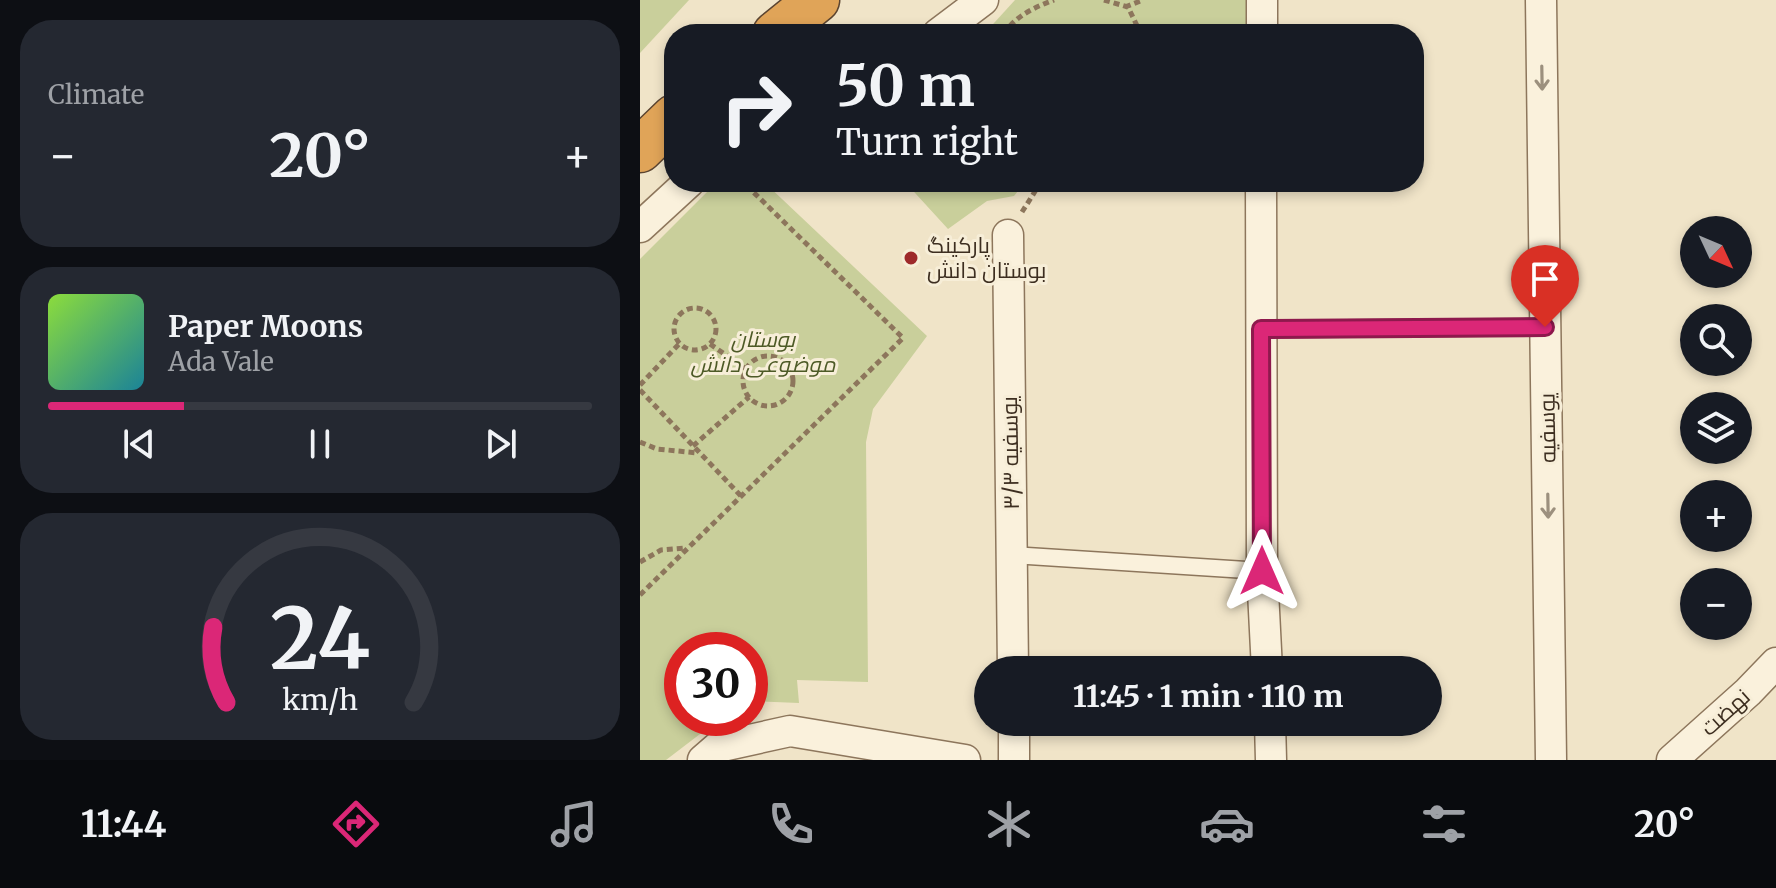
<!DOCTYPE html>
<html lang="en">
<head>
<meta charset="utf-8">
<style>
	:root { --surface:#171b24; --page:#242831; --text:#f1f3f6; --muted:#9ea1a6; --line:#363941; --accent:#db2777 }
	body { margin:0; font-family:Merriweather,Cairo,serif; background:var(--page); color:var(--text); height:100vh; display:flex; flex-direction:column; font-size:30px; white-space:nowrap }
	* { box-sizing:border-box; margin:0 }
	p { font-size:26px; color:var(--muted) }
	.icon { flex:none; width:44px; height:44px; fill:none; stroke:currentColor; stroke-width:2; stroke-linecap:round; stroke-linejoin:round }
	.map { position:relative; flex:1; overflow:hidden }
	.sheet { display:flex; flex-direction:column; gap:20px; padding:20px; background:#0d0f14; width:640px }
	.sheet>* { flex:none }
	.top-card { position:absolute; left:24px; top:24px; width:760px; height:168px; border-radius:32px; box-shadow:0 4px 12px #0003; background:#171b24; color:var(--text); overflow:hidden }
	.needle { width:52px; rotate:134deg }
	.tools { position:absolute; left:1040px; top:216px; display:grid; gap:16px }
	.tools a { display:grid; place-items:center; width:72px; height:72px; border-radius:50%; background:var(--surface); box-shadow:0 4px 12px #0003; font-size:40px }
	.speed { position:absolute; left:24px; top:632px; display:flex; gap:16px; font-size:40px; font-weight:700; text-align:center }
	.speed>* { display:grid; place-content:center; width:104px; height:104px; border-radius:50%; background:var(--surface); box-shadow:0 4px 12px #0003; line-height:1 }
	.speed .limit { border:12px solid #d22; background:#fff; color:#111 }
	.pin { position:absolute; display:grid; place-items:center; width:68px; height:68px; color:#fff; margin:-82px -34px; border-radius:50% 50% 50% 0; rotate:-45deg; box-shadow:0 0 8px #0007 }
	.pin .icon { rotate:45deg }
	.me { position:absolute; width:88px; margin:-44px; rotate:0deg; stroke-linejoin:round; filter:drop-shadow(0 0 6px #0008) }
	.turn { display:flex; align-items:center; gap:28px; height:168px; padding:0 40px; font-size:36px }
	.turn .icon { width:104px; height:104px; stroke-width:2.5 }
	.turn b { display:block; font-size:56px; line-height:68px }
	.big { font-size:60px; font-weight:700; line-height:1.1 }
	.sheet .card { flex:1; display:flex; flex-direction:column; justify-content:center; gap:12px; min-width:0; padding:0 28px; border-radius:32px; background:var(--page) }
	.sheet .dial { align-items:center; gap:0 }
	.dial svg { height:208px; overflow:visible; fill:none; stroke:var(--line); stroke-width:7; stroke-linecap:round; text-anchor:middle }
	.dial text { fill:var(--text); stroke:none }
	.song { display:flex; align-items:center; gap:24px }
	.cover { width:96px; height:96px; border-radius:12px; background:linear-gradient(135deg,hsl(90 70% 55%),hsl(190 70% 35%)) }
	.played { height:8px; border-radius:4px; background:linear-gradient(90deg,var(--accent) 25%,var(--line) 25%) }
	.keys { display:flex; justify-content:space-around; direction:ltr }
	.heat { display:flex; justify-content:space-between; align-items:center; font-size:44px; direction:ltr }
	.trip { position:absolute; left:334px; top:656px; width:468px; height:80px; border-radius:40px; background:var(--surface); box-shadow:0 4px 12px #0003; font-weight:700; line-height:80px; text-align:center }
	.tabs { display:flex; height:128px; justify-content:space-around; align-items:center; background:#090b0e; color:var(--muted) }
	.tabs .icon { width:56px; height:56px }
	.tabs .active { color:var(--accent) }
	.tabs b { font-size:36px; color:var(--text) }
	main { display:flex; flex:1; min-height:0 }
	.map>svg:first-child { display:block }
	.green { fill:#c9cf9b }
	.lines { fill:none; stroke-linecap:round; stroke-linejoin:round }
	.lane-casing { stroke:#8d765c; stroke-width:19 }
	.street-casing { stroke:#8d765c; stroke-width:33 }
	.highway-casing { stroke:#5b4430; stroke-width:47 }
	.path { stroke:#8d765c; stroke-width:5; stroke-dasharray:6 4; stroke-linecap:butt }
	.lane { stroke:#faf1dc; stroke-width:16 }
	.street { stroke:#faf1dc; stroke-width:30 }
	.highway { stroke:#e0a458; stroke-width:44 }
	.oneway { stroke:#9c907e }
	.route-casing { stroke:#8e194d; stroke-width:20 }
	.route { stroke:#db2777; stroke-width:14 }
	.poi-dot { fill:#9e2a2b; stroke:#f7eed8; stroke-width:3 }
	.labels { text-anchor:middle; dominant-baseline:central; stroke-width:6; stroke-linejoin:round; paint-order:stroke }
	.poi-label { font-size:22px; fill:#3d2e20; stroke:#f7eed8; text-anchor:start }
	.park-label { font-size:22px; font-style:italic; fill:#4d5a26; stroke:#f7eed8 }
	.street-label { font-size:22px; fill:#3d2e20; stroke:#f7eed8 }
</style>
</head>
<body>
<main>
<section class="sheet">
<div class="card"><p>Climate</p>
<div class="heat"><a>−</a><b class="big">20°</b><a>+</a></div>
</div>
<div class="card">
<div class="song"><i class="cover"></i><div><b>Paper Moons</b><p>Ada Vale</p></div></div>
<div class="played"></div>
<div class="keys"><svg class="icon" aria-label="previous" viewBox="0 0 24 24"><path d="M18 5L8 12l10 7zM5 5v14"/></svg><svg class="icon" aria-label="pause" viewBox="0 0 24 24"><path d="M8 5v14M16 5v14"/></svg><svg class="icon" aria-label="next" viewBox="0 0 24 24"><path d="M6 5l10 7-10 7zM19 5v14"/></svg></div>
</div>
<div class="card dial"><svg viewBox="0 0 100 80">
<path d="M14 69A42 42 0 1 1 86 69"/>
<path d="M14 69A42 42 0 0 1 9 40" stroke="#db2777"/>
<text x="50" y="56" font-size="32" font-weight="700">24</text>
<text x="50" y="72" font-size="11">km/h</text>
</svg></div>
</section>
<div class="map">
<svg width="1136" height="760" viewBox="0 0 1136 760">
	<rect width="100%" height="100%" fill="#f0e4c8"/>
	<!-- green -->
	<g class="green">
		<polygon points="0,0 49,0 0,53"/>
		<polygon points="375,0 616,0 614,34 344,34"/>
		<polygon points="77,182 124,182 287,336 233,409 226,442 228,682 157,680 159,703 110,701 110,650 42,650 42,718 81,718 26,760 0,760 0,259"/>
		<polygon points="265,182 385,182 374,196 347,201 308,229"/>
	</g>
	<g class="lines">
		<!-- lane casing -->
		<g class="lane-casing">
			<g id="lane">
				<polyline points="621,329 905,327"/>
				<polyline points="372,555 622,571"/>
			</g>
		</g>
		<!-- street casing -->
		<g class="street-casing">
			<g id="street">
				<polyline points="901,0 911,760"/>
				<polyline points="298,34 343,0"/>
				<polyline points="622,34 622,0"/>
				<polyline points="621,182 622,571 627,670"/>
				<polyline points="0,227 49,182"/>
				<polyline points="368,235 373,670"/>
				<polyline points="374,722 374,760"/>
				<polyline points="630,722 631,760"/>
				<polyline points="63,760 78,747 150,731 325,760"/>
				<polyline points="1032,760 1108,692 1136,663"/>
			</g>
		</g>
		<!-- highway casing -->
		<g class="highway-casing">
			<g id="highway">
				<polyline points="135,34 177,0"/>
				<polyline points="0,150 34,117"/>
			</g>
		</g>
		<!-- path -->
		<g class="path">
			<polyline points="464,0 488,7 501,34"/>
			<polyline points="485,7 503,0"/>
			<path d="M364,34C375,16 395,7 414,0"/>
			<polyline points="382,212 401,182"/>
			<circle cx="55" cy="329" r="21"/>
			<polyline points="70,344 106,369"/>
			<circle cx="128" cy="381" r="25"/>
			<polyline points="0,385 39,344"/>
			<polyline points="0,390 101,496"/>
			<polyline points="0,442 17,449 58,453"/>
			<polyline points="53,446 109,397"/>
			<polyline points="0,562 21,550 46,548"/>
			<polyline points="0,595 263,338 103,182"/>
		</g>
		<!-- lane -->
		<use href="#lane" class="lane"/>
		<!-- street -->
		<use href="#street" class="street"/>
		<!-- highway -->
		<use href="#highway" class="highway"/>
	</g>
	<!-- one-way arrows -->
	<defs><path id="oneway-shaft" d="M-6 0H5M1.5-3L5.5 0L1.5 3" fill="none" stroke-width="1.6" stroke-linecap="round" stroke-linejoin="round" transform="scale(2)"/></defs>
	<g class="oneway">
		<use href="#oneway-shaft" transform="translate(902 78) rotate(89)"/>
		<use href="#oneway-shaft" transform="translate(908 506) rotate(89)"/>
	</g>
	<g class="lines">
		<!-- route casing -->
		<g class="route-casing">
			<polyline id="route" points="622,571 621,329 905,327"/>
		</g>
		<!-- route -->
		<use href="#route" class="route"/>
	</g>
	<!-- markers -->
	<circle class="poi-dot" cx="271" cy="258" r="8"/>
	<g class="labels">
		<!-- poi labels -->
		<g class="poi-label">
			<text x="287" y="245">پارکینگ<tspan x="287" dy="25">بوستان دانش</tspan></text>
		</g>
		<!-- park labels -->
		<g class="park-label">
			<text x="123" y="339">بوستان<tspan x="123" dy="25">موضوعی دانش</tspan></text>
		</g>
		<!-- street labels -->
		<g class="street-label">
			<text transform="translate(907 428) rotate(-91)">یوسفیه</text>
			<text transform="translate(370 453) rotate(-91)">یوسفیه ۳/۳</text>
			<text transform="translate(1085 712) rotate(-42)">نهضت</text>
		</g>
	</g>
</svg>
<div class="tools">
<a><svg class="needle" viewBox="-14 -14 28 28"><path d="M0-13l5 13h-10z" fill="#e53935"/><path d="M0 13l5-13h-10z" fill="#9ea1a6"/></svg></a>
<a><svg class="icon" aria-label="search" viewBox="0 0 24 24"><circle cx="10" cy="10" r="6"/><path d="M15 15l6 6"/></svg></a>
<a><svg class="icon" aria-label="layers" viewBox="0 0 24 24"><path d="M12 4l9 5-9 5-9-5zM3 14l9 5 9-5"/></svg></a>
<a>+</a>
<a>−</a>
</div>
<div class="speed"><div class="limit">30</div></div>
<div class="pin" style="left:905px;top:327px;background:#d93025"><svg class="icon" aria-label="arrive" viewBox="0 0 24 24"><path d="M6 21V4h12l-3 4 3 4H6"/></svg></div>
<svg class="me" style="left:622px;top:571px" viewBox="-20 -20 40 40"><path d="M0-17L14 15 0 8-14 15z" fill="#db2777" stroke="#fff" stroke-width="4"/></svg>
<div class="trip">11:45 · 1 min · 110 m</div>
<div class="top-card">
<div class="turn"><svg class="icon" aria-label="right" viewBox="0 0 24 24"><path d="M7 20v-9h11M14 6l5 5-5 5"/></svg><div><b>50 m</b>Turn right</div></div>
</div>
</div>
</main>
<nav class="tabs">
<b>11:44</b>
<svg class="icon active" aria-label="directions" viewBox="0 0 24 24"><path d="M12 3l9 9-9 9-9-9zM9 14v-3h6M13 9l2 2-2 2"/></svg>
<svg class="icon" aria-label="music" viewBox="0 0 24 24"><path d="M9 18V5l10-2v13"/><circle cx="6" cy="18" r="3"/><circle cx="16" cy="16" r="3"/></svg>
<svg class="icon" aria-label="phone" viewBox="0 0 24 24"><path d="M5 4h4l2 5-3 2q2 4 5 5l2-3 5 2v4C11 20 4 13 5 4z"/></svg>
<svg class="icon" aria-label="climate" viewBox="0 0 24 24"><path d="M12 3v18M4 7l16 10M4 17L20 7"/></svg>
<svg class="icon" aria-label="car" viewBox="0 0 24 24"><path d="M5 17H2v-5l4-1 3-4h7l3 4 3 1v5h-3M9 17h6M6 11h13"/><circle cx="7" cy="17" r="2"/><circle cx="17" cy="17" r="2"/></svg>
<svg class="icon" aria-label="filters" viewBox="0 0 24 24"><path d="M4 7h16M4 17h16"/><circle cx="9" cy="7" r="2"/><circle cx="15" cy="17" r="2"/></svg>
<b>20°</b>
</nav>
</body>
</html>
